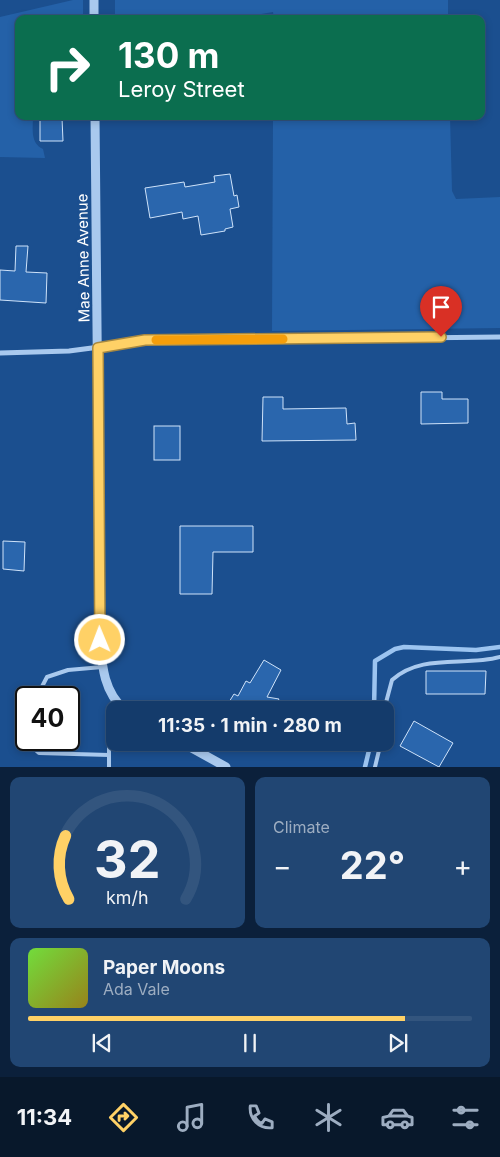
<!DOCTYPE html>
<html lang="en">
<head>
<meta charset="utf-8">
<style>
	:root { --surface:#143b6b; --page:#214673; --text:#f1f3f6; --muted:#9dadc1; --line:#33557e; --accent:#ffd166 }
	body { margin:0; font-family:Inter,sans-serif; background:var(--page); color:var(--text); height:100vh; display:flex; flex-direction:column; font-size:19px; white-space:nowrap }
	* { box-sizing:border-box; margin:0 }
	p { font-size:16px; color:var(--muted) }
	.icon { flex:none; width:28px; height:28px; fill:none; stroke:currentColor; stroke-width:2; stroke-linecap:round; stroke-linejoin:round }
	.map { position:relative; height:767px; overflow:hidden }
	.panel { display:flex; flex-direction:column; gap:10px; padding:10px; background:#0b203b; flex:1 }
	.panel>* { flex:none }
	.top-card { position:absolute; left:15px; top:15px; width:470px; height:105px; border-radius:10px; box-shadow:0 2px 8px #0003,0 0 0 1px var(--line); background:#0b6e4f; color:#fff; overflow:hidden }
	.speed { position:absolute; left:15px; top:686px; display:flex; gap:10px; font-size:25px; font-weight:700; text-align:center }
	.speed>* { display:grid; place-content:center; width:65px; height:65px; border-radius:50%; background:var(--surface); box-shadow:0 2px 8px #0003,0 0 0 1px var(--line); line-height:1 }
	.speed .limit { border:2px solid #111; border-radius:8px; background:#fff; color:#111 }
	.pin { position:absolute; display:grid; place-items:center; width:42px; height:42px; color:#fff; margin:-51px -21px; border-radius:50% 50% 50% 0; rotate:-45deg; box-shadow:0 0 5px #0007 }
	.pin .icon { rotate:45deg }
	.me { position:absolute; width:55px; margin:-28px; rotate:359deg; stroke-linejoin:round; filter:drop-shadow(0 0 4px #0008) }
	.turn { display:flex; align-items:center; gap:18px; height:105px; padding:0 20px; font-size:22px }
	.turn .icon { width:65px; height:65px; stroke-width:2.5 }
	.turn b { display:block; font-size:35px; line-height:42px }
	.big { font-size:38px; font-weight:700; line-height:1.1 }
	.panel .card { flex:1; display:flex; flex-direction:column; justify-content:center; gap:8px; min-width:0; padding:0 18px; border-radius:10px; background:var(--page) }
	.panel .dial { align-items:center; gap:0 }
	.dial svg { height:130px; overflow:visible; fill:none; stroke:var(--line); stroke-width:7; stroke-linecap:round; text-anchor:middle }
	.dial text { fill:var(--text); stroke:none }
	.song { display:flex; align-items:center; gap:15px }
	.cover { width:60px; height:60px; border-radius:8px; background:linear-gradient(135deg,hsl(100 70% 55%),hsl(50 70% 35%)) }
	.played { height:5px; border-radius:2px; background:linear-gradient(90deg,var(--accent) 85%,var(--line) 85%) }
	.keys { display:flex; justify-content:space-around; direction:ltr }
	.heat { display:flex; justify-content:space-between; align-items:center; font-size:28px; direction:ltr }
	.panel .tiles { flex:1; display:grid; gap:10px; grid-template-columns:1fr 1fr }
	.card:last-child { grid-column:span 2 }
	.trip { position:absolute; left:106px; top:701px; width:288px; height:50px; border-radius:10px; background:var(--surface); box-shadow:0 2px 8px #0003,0 0 0 1px var(--line); font-weight:700; line-height:50px; text-align:center }
	.tab-bar { display:flex; height:80px; justify-content:space-around; align-items:center; background:#08182b; color:var(--muted) }
	.tab-bar .icon { width:35px; height:35px }
	.tab-bar .current { color:var(--accent) }
	.tab-bar b { font-size:22px; color:var(--text) }
	.map>svg:first-child { display:block }
	.green { fill:#2461a8 }
	.lines { fill:none; stroke-linecap:round; stroke-linejoin:round }
	.stream { stroke:#9cc4f0; stroke-width:4.5 }
	.building { fill:#2a66ad; stroke:#cfe3fa }
	.service { stroke:#a9c9ee; stroke-width:4 }
	.minor { stroke:#a9c9ee; stroke-width:5 }
	.tertiary { stroke:#a9c9ee; stroke-width:9 }
	.route-casing { stroke:#a68842; stroke-width:12 }
	.route { stroke:#ffd166; stroke-width:9 }
	.slow { stroke:#f59e0b; stroke-width:9 }
	.labels { text-anchor:middle; dominant-baseline:central; stroke-width:5; stroke-linejoin:round; paint-order:stroke }
	.street-label { font-size:15px; fill:#fff; stroke:#1b4f8f }
</style>
</head>
<body>
<div class="map">
<svg width="500" height="767" viewBox="0 0 500 767">
	<rect width="100%" height="100%" fill="#1b4f8f"/>
	<!-- green -->
	<g class="green">
		<path d="M73,0H83V19H19V116H33C33,129 30,143 43,149L45,158L0,157V17Z"/>
		<polygon points="115,0 448,0 448,19 274,19 273,12 232,19 115,19"/>
		<polygon points="273,116 450,116 452,191 456,199 500,197 500,328 272,331"/>
	</g>
	<g class="lines">
		<!-- stream -->
		<g class="stream">
			<polyline points="374,710 375,661 395,649 404,647 476,650 500,647"/>
			<polyline points="365,767 371,742"/>
		</g>
	</g>
	<!-- building -->
	<g class="building">
		<polygon points="40,118 62,118 63,141 40,141"/>
		<polygon points="230,174 234,196 237,195 239,207 230,209 233,227 225,229 225,231 201,235 198,216 183,219 182,212 150,218 145,188 184,182 185,187 215,182 214,176"/>
		<polygon points="16,246 28,246 26,272 47,273 46,303 0,300 0,270 15,271"/>
		<polygon points="421,392 442,392 442,399 468,399 468,423 421,424"/>
		<polygon points="263,397 283,397 283,409 346,408 347,424 355,423 356,440 262,441"/>
		<rect x="154" y="426" width="26" height="34"/>
		<polygon points="180,526 253,526 253,552 213,552 212,594 180,594"/>
		<polygon points="3,541 25,542 24,571 3,569"/>
		<polygon points="264,660 281,670 267,697 279,699 273,710 224,710 234,694 238,696 246,681 250,683"/>
		<polygon points="426,671 486,671 485,694 426,694"/>
		<polygon points="414,721 453,743 439,767 400,746"/>
	</g>
	<g class="lines">
		<!-- service -->
		<g class="service">
			<polyline points="36,698 47,677 68,670 102,667"/>
			<path d="M384,710L392,680C422,653 464,667 500,657"/>
			<polyline points="28,740 30,745 39,753 109,755"/>
			<polyline points="109,767 109,733 113,700"/>
			<polyline points="375,767 381,742"/>
		</g>
		<!-- minor -->
		<polyline class="minor" points="0,353 69,351 145,341 500,337"/>
		<!-- tertiary -->
		<g class="tertiary">
			<polyline points="94,0 94,19"/>
			<path d="M95,116L100,641C102,666 104,693 125,710"/>
			<polyline points="181,742 226,767"/>
		</g>
	</g>
	<g class="lines">
		<!-- route casing -->
		<g class="route-casing">
			<polyline id="route" points="100,640 98,348 145,340 441,337"/>
		</g>
		<!-- route -->
		<use href="#route" class="route"/>
		<!-- slow -->
		<polyline class="slow" points="156,340 283,339"/>
	</g>
	<g class="labels">
		<!-- street labels -->
		<g class="street-label">
			<text transform="translate(83 258) rotate(-91)">Mae Anne Avenue</text>
		</g>
	</g>
</svg>
<div class="speed"><div class="limit">40</div></div>
<div class="pin" style="left:441px;top:337px;background:#d93025"><svg class="icon" aria-label="arrive" viewBox="0 0 24 24"><path d="M6 21V4h12l-3 4 3 4H6"/></svg></div>
<svg class="me" style="left:100px;top:640px" viewBox="-20 -20 40 40"><circle r="17" fill="#ffd166" stroke="#fff" stroke-width="3"/><path d="M0-11L8 9 0 5-8 9z" fill="#fff"/></svg>
<div class="trip">11:35 · 1 min · 280 m</div>
<div class="top-card">
<div class="turn"><svg class="icon" aria-label="right" viewBox="0 0 24 24"><path d="M7 20v-9h11M14 6l5 5-5 5"/></svg><div><b>130 m</b>Leroy Street</div></div>
</div>
</div>
<section class="panel">
<div class="tiles">
<div class="card dial"><svg viewBox="0 0 100 80">
<path d="M14 69A42 42 0 1 1 86 69"/>
<path d="M14 69A42 42 0 0 1 12 30" stroke="#ffd166"/>
<text x="50" y="56" font-size="32" font-weight="700">32</text>
<text x="50" y="72" font-size="11">km/h</text>
</svg></div>
<div class="card"><p>Climate</p>
<div class="heat"><a>−</a><b class="big">22°</b><a>+</a></div>
</div>
<div class="card">
<div class="song"><i class="cover"></i><div><b>Paper Moons</b><p>Ada Vale</p></div></div>
<div class="played"></div>
<div class="keys"><svg class="icon" aria-label="previous" viewBox="0 0 24 24"><path d="M18 5L8 12l10 7zM5 5v14"/></svg><svg class="icon" aria-label="pause" viewBox="0 0 24 24"><path d="M8 5v14M16 5v14"/></svg><svg class="icon" aria-label="next" viewBox="0 0 24 24"><path d="M6 5l10 7-10 7zM19 5v14"/></svg></div>
</div>
</div>
</section>
<nav class="tab-bar">
<b>11:34</b>
<svg class="icon current" aria-label="directions" viewBox="0 0 24 24"><path d="M12 3l9 9-9 9-9-9zM9 14v-3h6M13 9l2 2-2 2"/></svg>
<svg class="icon" aria-label="music" viewBox="0 0 24 24"><path d="M9 18V5l10-2v13"/><circle cx="6" cy="18" r="3"/><circle cx="16" cy="16" r="3"/></svg>
<svg class="icon" aria-label="phone" viewBox="0 0 24 24"><path d="M5 4h4l2 5-3 2q2 4 5 5l2-3 5 2v4C11 20 4 13 5 4z"/></svg>
<svg class="icon" aria-label="climate" viewBox="0 0 24 24"><path d="M12 3v18M4 7l16 10M4 17L20 7"/></svg>
<svg class="icon" aria-label="car" viewBox="0 0 24 24"><path d="M5 17H2v-5l4-1 3-4h7l3 4 3 1v5h-3M9 17h6M6 11h13"/><circle cx="7" cy="17" r="2"/><circle cx="17" cy="17" r="2"/></svg>
<svg class="icon" aria-label="filters" viewBox="0 0 24 24"><path d="M4 7h16M4 17h16"/><circle cx="9" cy="7" r="2"/><circle cx="15" cy="17" r="2"/></svg>
</nav>
</body>
</html>
